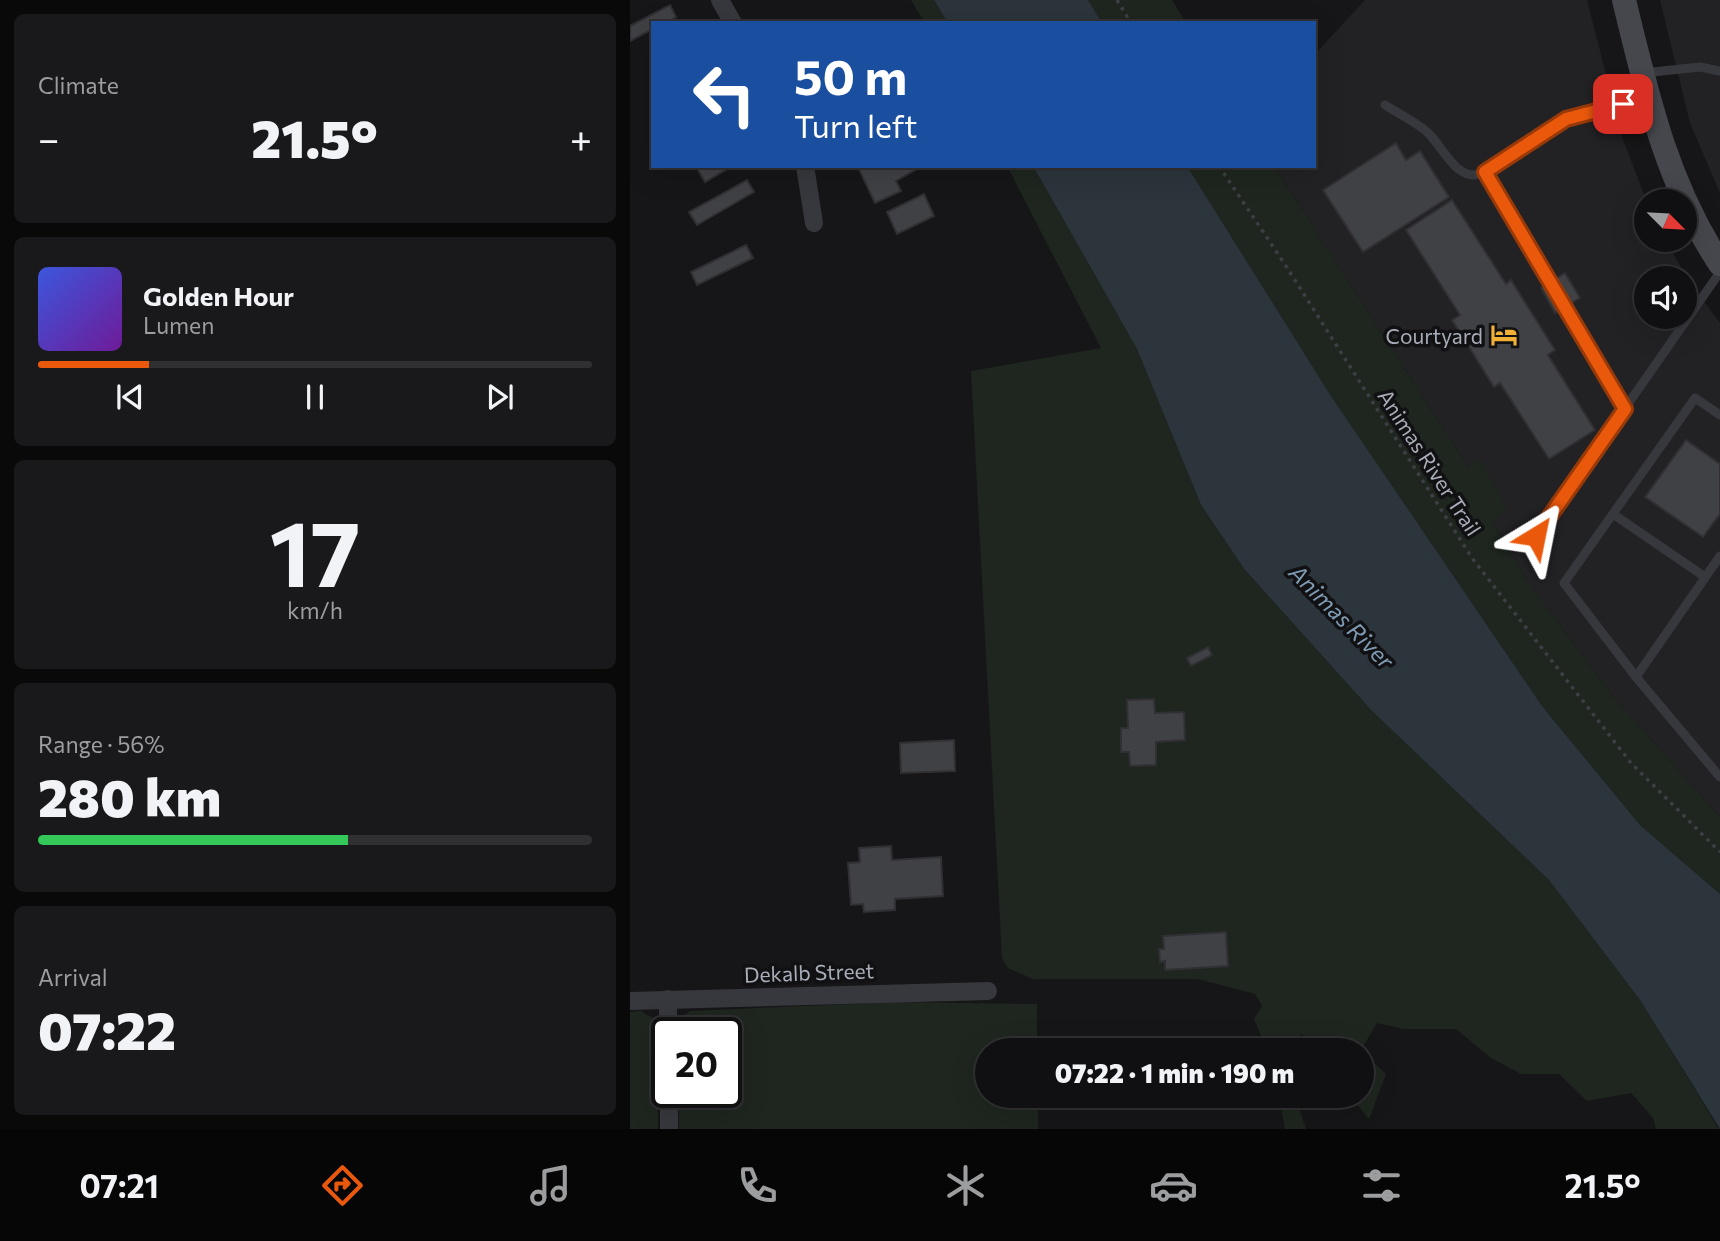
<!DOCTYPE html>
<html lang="en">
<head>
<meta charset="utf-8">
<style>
	:root { --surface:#101012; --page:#19191b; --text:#f1f3f6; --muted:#9c9d9f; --line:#303032; --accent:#ea580c }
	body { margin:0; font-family:Commissioner,sans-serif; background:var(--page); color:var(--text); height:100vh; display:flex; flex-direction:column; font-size:26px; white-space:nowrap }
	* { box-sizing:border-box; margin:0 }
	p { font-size:23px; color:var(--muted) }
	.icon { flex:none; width:38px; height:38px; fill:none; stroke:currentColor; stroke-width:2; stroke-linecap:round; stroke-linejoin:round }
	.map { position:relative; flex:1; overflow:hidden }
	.sheet { display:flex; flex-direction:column; gap:14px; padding:14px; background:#09090a; width:630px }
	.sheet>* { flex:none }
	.guide { position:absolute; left:21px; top:21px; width:665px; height:147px; border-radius:0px; box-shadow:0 7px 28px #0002,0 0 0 2px var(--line); background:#1a4fa0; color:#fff; overflow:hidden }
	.needle { width:46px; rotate:114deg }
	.fabs { position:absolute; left:1004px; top:189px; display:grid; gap:14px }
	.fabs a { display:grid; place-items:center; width:63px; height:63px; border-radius:50%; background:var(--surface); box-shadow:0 7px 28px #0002,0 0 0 2px var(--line); font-size:35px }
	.speed { position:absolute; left:21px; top:1017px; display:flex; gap:14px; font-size:35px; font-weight:700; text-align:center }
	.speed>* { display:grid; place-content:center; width:91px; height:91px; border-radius:50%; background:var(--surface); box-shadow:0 7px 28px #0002,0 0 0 2px var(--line); line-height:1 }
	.speed .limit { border:4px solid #111; border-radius:10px; background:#fff; color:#111 }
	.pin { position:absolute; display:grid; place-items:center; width:60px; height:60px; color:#fff; margin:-30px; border-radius:14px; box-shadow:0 4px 10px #0006 }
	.me { position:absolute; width:77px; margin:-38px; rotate:35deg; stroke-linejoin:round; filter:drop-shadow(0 0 5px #0008) }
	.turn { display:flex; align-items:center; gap:24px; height:147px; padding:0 28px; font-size:32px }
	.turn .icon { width:91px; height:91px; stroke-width:2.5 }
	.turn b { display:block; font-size:49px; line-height:60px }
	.big { font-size:52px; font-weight:800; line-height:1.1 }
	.sheet .card { flex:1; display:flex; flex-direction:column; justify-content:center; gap:10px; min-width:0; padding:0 24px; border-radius:10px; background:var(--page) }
	.sheet .dial { align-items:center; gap:0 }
	.dial b { font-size:91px; line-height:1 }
	.song { display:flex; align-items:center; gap:21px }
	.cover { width:84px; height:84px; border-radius:10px; background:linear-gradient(135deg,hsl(230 70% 55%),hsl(280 70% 35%)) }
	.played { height:7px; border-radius:4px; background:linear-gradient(90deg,var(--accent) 20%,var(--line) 20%) }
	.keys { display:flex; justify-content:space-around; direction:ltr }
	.heat { display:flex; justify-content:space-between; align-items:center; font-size:38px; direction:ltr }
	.charge { height:10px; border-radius:5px; background:linear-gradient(90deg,#34c759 56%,var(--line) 0) }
	.trip { position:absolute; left:345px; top:1038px; width:399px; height:70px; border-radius:35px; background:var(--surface); box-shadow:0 7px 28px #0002,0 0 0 2px var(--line); font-weight:800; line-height:70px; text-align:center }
	.dock { display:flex; height:112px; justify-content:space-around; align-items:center; background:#060607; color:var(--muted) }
	.dock .icon { width:49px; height:49px }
	.dock .on { color:var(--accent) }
	.dock b { font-size:32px; color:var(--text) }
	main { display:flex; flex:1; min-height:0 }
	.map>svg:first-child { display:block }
	.built { fill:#222225; fill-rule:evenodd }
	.green { fill:#1e261f }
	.water { fill:#2c353c }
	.building { fill:#404145; stroke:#303034; stroke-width:2 }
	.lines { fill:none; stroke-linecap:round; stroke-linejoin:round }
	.path { stroke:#3d3f44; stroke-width:3.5; stroke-dasharray:3.5 5; stroke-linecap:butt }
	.service { stroke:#37383d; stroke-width:9 }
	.minor { stroke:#37383d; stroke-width:18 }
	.secondary { stroke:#45474d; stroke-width:24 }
	.route-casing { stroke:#983908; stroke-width:18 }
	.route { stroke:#ea580c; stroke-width:12 }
	.labels { text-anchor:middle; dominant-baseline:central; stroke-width:7; stroke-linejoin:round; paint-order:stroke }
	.poi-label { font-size:21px; fill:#a8adb8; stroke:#111113; text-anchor:end }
	.street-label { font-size:21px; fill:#a8adb8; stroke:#111113 }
	.water-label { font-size:23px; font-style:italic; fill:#7f9bb3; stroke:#111113 }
</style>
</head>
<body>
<main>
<section class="sheet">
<div class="card"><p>Climate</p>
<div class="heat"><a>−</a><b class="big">21.5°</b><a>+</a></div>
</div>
<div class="card">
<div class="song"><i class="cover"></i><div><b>Golden Hour</b><p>Lumen</p></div></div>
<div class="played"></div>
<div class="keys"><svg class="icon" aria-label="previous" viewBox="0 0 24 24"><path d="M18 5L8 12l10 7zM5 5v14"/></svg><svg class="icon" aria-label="pause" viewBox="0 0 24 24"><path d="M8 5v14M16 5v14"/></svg><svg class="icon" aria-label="next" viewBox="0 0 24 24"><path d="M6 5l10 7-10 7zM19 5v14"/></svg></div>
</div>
<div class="card dial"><b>17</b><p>km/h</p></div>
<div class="card"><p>Range · 56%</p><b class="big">280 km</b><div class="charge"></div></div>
<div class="card"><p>Arrival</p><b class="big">07:22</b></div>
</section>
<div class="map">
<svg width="1090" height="1129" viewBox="0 0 1090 1129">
	<rect width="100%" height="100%" fill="#161618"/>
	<!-- built -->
	<g class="built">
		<path d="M735,0H957L992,137L1017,202V240H1036L1058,280L1090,323V817L982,695L897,581L862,521L851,460L838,467L644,166H684V55ZM1017,278H1055V317H1017Z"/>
		<polygon points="1030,0 1090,0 1090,193 1060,123"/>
	</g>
	<!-- green -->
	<g class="green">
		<polygon points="281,0 304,0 318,23 295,23"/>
		<polygon points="458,0 542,0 556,23 472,23"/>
		<polygon points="377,166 403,166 507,349 571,505 615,570 741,710 919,880 1010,1000 1089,1129 1026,1129 1023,1118 1001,1093 957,1101 929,1074 891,1074 861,1058 826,1029 773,1029 747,1023 731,1050 684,1050 671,1033 667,1050 637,1050 624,1019 632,1006 625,994 568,979 403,979 378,968 372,958 341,371 471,348"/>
		<polygon points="557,166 644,166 838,467 850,459 877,510 862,521 897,581 982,695 1090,817 1090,894 1010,825 912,706 701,396"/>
		<polygon points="267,1002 407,1004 407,1050 357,1050 357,1096 408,1096 408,1129 49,1129 49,1092 96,1092 96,1032 50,1032 52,1016 60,1011"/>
		<polygon points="11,1011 24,1019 28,1026 28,1129 0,1129 0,1012"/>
		<polygon points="732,1051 756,1074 739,1119 720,1096 732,1096"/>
		<polygon points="649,1096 669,1096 670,1111 676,1129 655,1129"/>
	</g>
	<!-- water -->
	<g class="water">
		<polygon points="304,0 458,0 472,23 318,23"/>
		<polygon points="403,166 557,166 701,396 912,706 1010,825 1090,894 1090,1129 1010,1000 919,880 741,710 615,570 571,505 507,349"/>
	</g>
	<!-- building -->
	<g class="building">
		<polygon points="40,5 46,17 36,23 23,23 23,29 0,41 0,26"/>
		<polygon points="766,143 776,160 790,151 819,197 733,252 693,190"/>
		<polygon points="66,166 102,166 75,182"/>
		<polygon points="292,166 266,181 271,191 245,203 228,167"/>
		<polygon points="117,180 124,192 67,225 59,212"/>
		<polygon points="294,194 304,216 267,234 257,212"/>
		<polygon points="822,200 876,284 881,280 925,350 918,355 965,430 919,459 870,383 864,387 822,320 830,315 776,230"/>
		<polygon points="116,245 123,258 67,285 61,272"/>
		<polygon points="935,273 950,298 925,313 911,288"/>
		<polygon points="1056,440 1090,464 1090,514 1073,537 1015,497"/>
		<polygon points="578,647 582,655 561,666 557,658"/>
		<polygon points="524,699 525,713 554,712 555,740 526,742 526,765 500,766 499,752 491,752 491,728 498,728 497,700"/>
		<polygon points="324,740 325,771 271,773 270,743"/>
		<polygon points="261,846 262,860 311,857 313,896 265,899 265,910 234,912 233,904 221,905 218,863 230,862 229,848"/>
		<polygon points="596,932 598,966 535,970 535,961 530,962 529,949 534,949 533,936"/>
	</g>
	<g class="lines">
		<!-- path -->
		<g class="path">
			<polyline points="487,0 501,23"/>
			<polyline points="589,166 654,263 842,558 1001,763 1090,852"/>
		</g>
		<!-- service -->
		<g class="service">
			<polyline points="1013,73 1070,67 1090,71"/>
			<path d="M755,105C769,114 785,121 797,132C813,146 825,181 851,174L936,119L1016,98"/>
			<polyline points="855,172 995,409"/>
			<polyline points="983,514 1075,577"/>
			<polyline points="906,536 1090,272"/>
			<polyline points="1090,556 1006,677 1090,777"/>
			<polyline points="1006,677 934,583 1065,398 1090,415"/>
		</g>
		<!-- minor -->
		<g class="minor">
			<polyline points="90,0 103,23"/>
			<polyline points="175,166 184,223"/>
			<polyline points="38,999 38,1032"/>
			<polyline points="0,1001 358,991"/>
			<polyline points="39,1092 39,1129"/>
		</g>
		<!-- secondary -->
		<path class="secondary" d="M994,0C1017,94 1036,182 1090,264"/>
	</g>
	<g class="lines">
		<!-- route casing -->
		<g class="route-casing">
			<polyline id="route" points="906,536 995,409 855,172 936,119 993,104"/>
		</g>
		<!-- route -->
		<use href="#route" class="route"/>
	</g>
	<!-- icons -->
	<defs>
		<g id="hotel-bare" transform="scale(2.1)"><path d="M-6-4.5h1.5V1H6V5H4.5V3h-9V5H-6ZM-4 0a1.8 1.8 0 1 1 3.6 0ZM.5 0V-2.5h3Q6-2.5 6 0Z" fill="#f2b134" stroke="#111113" stroke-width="2.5" paint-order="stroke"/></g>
	</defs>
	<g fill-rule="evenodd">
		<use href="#hotel-bare" x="874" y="335"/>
	</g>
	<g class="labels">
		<!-- poi labels -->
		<g class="poi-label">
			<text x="853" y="335">Courtyard</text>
		</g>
		<!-- street labels -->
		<g class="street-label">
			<text transform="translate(800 462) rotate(57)">Animas River Trail</text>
			<text transform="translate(179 972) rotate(-2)">Dekalb Street</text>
		</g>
		<!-- water labels -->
		<g class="water-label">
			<text transform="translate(712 616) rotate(45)">Animas River</text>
		</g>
	</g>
</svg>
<div class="fabs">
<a><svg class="needle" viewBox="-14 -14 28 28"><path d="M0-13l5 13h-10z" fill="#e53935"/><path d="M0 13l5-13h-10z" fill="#9c9d9f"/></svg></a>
<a><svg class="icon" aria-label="sound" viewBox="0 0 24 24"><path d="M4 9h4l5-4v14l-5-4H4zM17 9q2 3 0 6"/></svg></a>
</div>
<div class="speed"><div class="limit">20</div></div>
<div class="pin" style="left:993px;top:104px;background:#d93025"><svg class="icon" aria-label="arrive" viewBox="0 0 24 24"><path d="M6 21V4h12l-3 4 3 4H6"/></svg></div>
<svg class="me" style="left:906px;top:536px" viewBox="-20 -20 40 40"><path d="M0-17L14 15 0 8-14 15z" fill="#ea580c" stroke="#fff" stroke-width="4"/></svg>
<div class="trip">07:22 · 1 min · 190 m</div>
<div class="guide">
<div class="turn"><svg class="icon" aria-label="left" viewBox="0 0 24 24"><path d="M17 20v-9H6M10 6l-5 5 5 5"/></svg><div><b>50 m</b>Turn left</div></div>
</div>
</div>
</main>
<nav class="dock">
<b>07:21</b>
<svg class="icon on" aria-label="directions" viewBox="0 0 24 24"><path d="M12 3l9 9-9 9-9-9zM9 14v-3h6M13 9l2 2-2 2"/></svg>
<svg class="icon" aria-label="music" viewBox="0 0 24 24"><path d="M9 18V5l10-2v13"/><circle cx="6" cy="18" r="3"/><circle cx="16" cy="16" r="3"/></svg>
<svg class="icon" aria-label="phone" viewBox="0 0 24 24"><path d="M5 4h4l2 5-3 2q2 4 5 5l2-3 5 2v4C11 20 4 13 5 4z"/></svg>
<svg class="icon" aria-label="climate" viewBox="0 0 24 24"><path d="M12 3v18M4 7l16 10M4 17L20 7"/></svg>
<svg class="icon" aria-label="car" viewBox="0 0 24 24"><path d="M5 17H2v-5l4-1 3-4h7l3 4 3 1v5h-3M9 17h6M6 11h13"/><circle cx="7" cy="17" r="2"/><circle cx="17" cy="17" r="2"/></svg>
<svg class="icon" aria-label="filters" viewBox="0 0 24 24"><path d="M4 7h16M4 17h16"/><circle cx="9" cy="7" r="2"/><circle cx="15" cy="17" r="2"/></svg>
<b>21.5°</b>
</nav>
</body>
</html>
